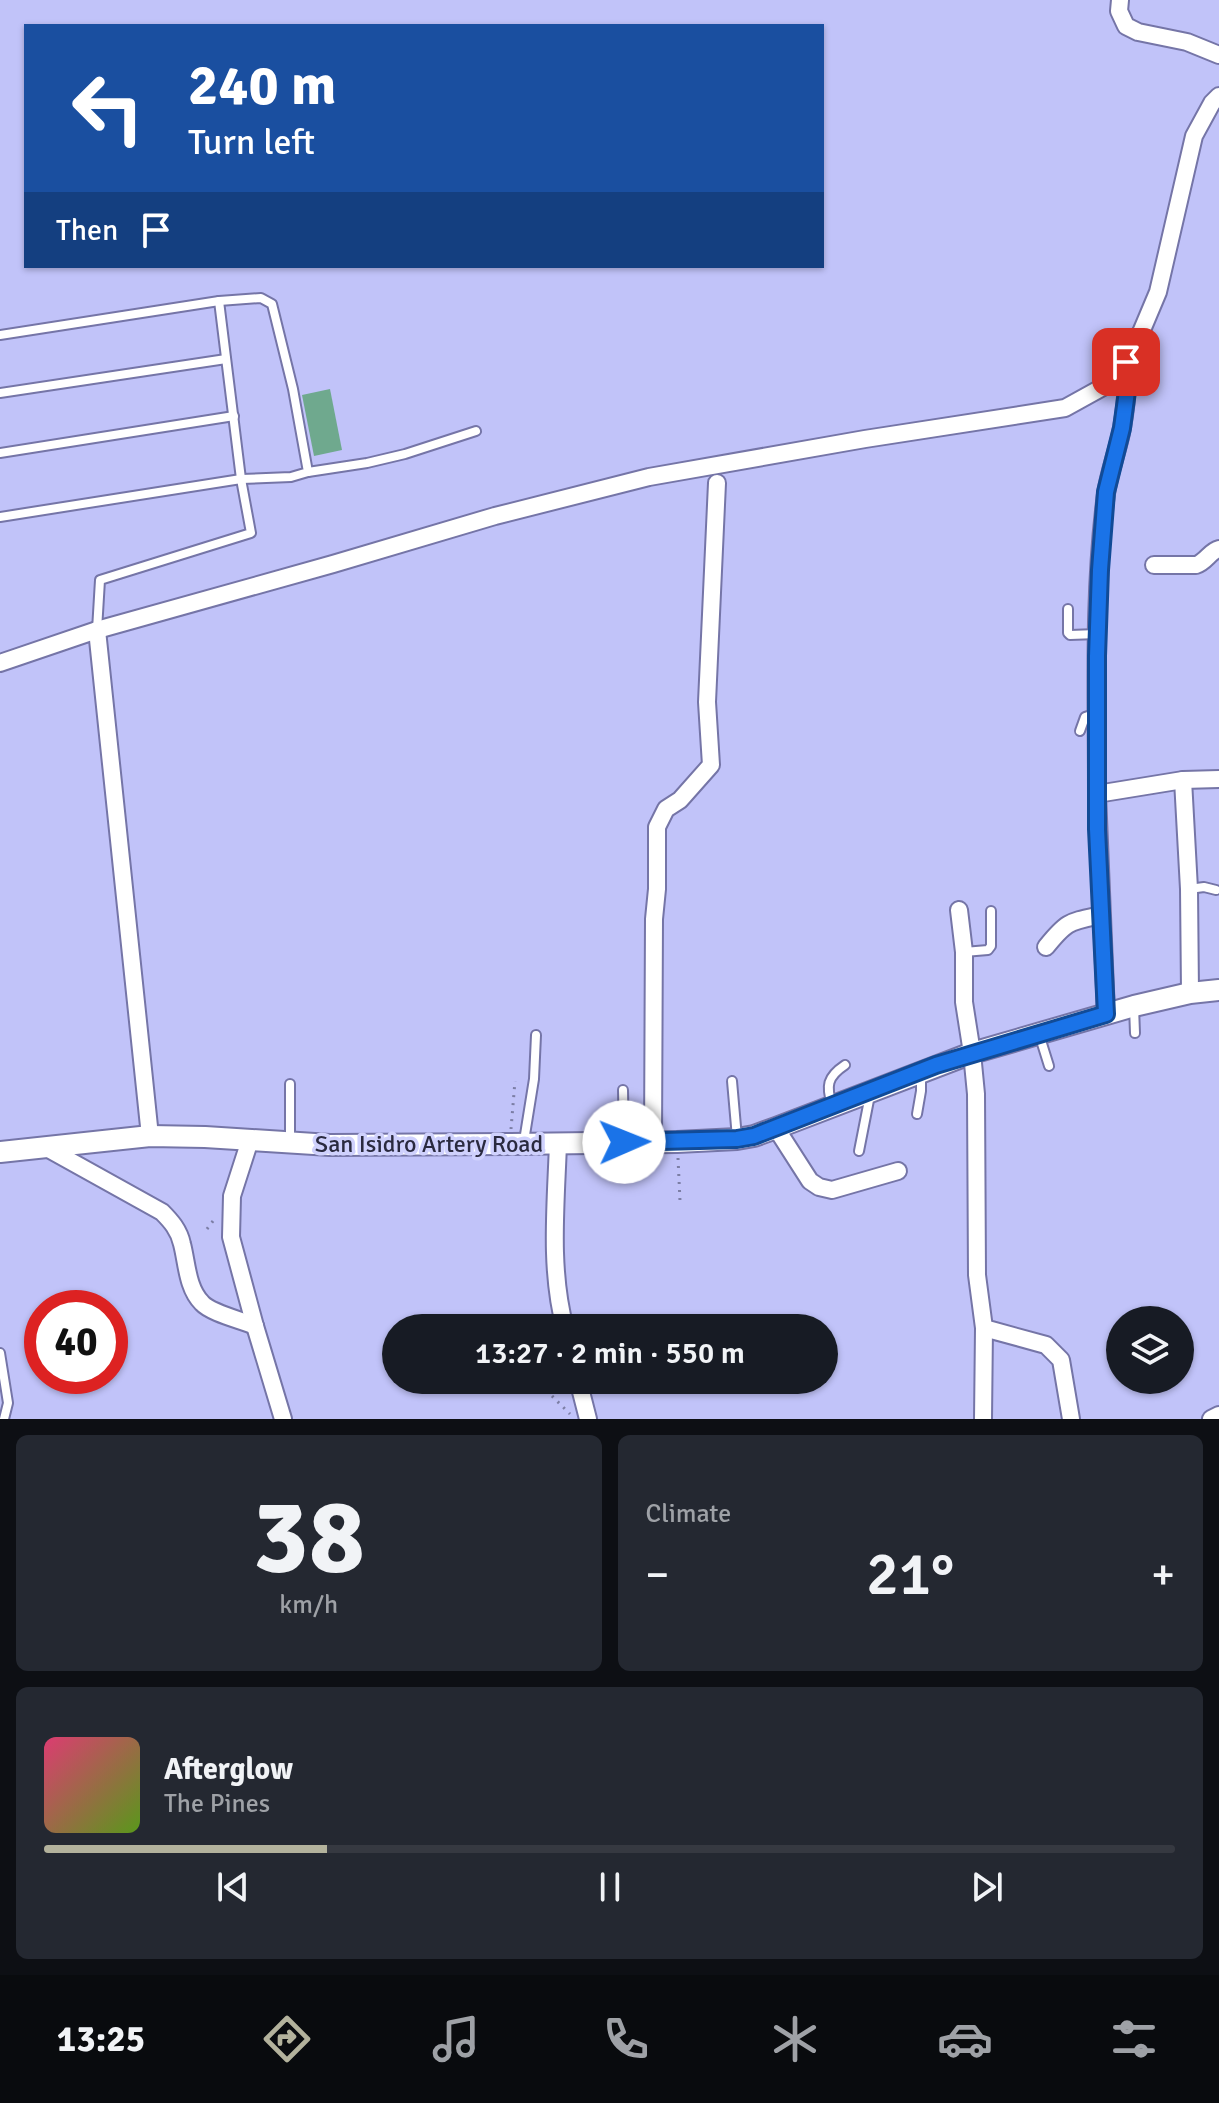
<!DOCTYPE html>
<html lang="en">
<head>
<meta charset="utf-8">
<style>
	:root { --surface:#171b24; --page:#242831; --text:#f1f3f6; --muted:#9ea1a6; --line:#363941; --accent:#b3b29c }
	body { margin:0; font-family:Signika,sans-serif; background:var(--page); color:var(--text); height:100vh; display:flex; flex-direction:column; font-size:30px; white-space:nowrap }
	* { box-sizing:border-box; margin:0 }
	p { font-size:26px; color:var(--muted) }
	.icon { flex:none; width:44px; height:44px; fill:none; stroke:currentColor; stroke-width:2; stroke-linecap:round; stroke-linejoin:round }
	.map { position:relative; height:1419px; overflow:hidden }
	.side { display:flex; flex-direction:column; gap:16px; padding:16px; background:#0d0f14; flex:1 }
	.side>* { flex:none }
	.guide { position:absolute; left:24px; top:24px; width:800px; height:244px; border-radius:0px; box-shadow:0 2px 6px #0004; background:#1a4fa0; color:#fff; overflow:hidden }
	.fabs { position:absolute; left:1106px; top:1306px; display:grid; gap:16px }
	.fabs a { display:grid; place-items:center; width:88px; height:88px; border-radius:50%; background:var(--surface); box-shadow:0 2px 6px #0004; font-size:40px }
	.speed { position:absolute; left:24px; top:1290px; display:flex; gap:16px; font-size:40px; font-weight:700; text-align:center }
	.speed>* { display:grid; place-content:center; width:104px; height:104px; border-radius:50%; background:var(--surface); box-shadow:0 2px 6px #0004; line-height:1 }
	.speed .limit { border:12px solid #d22; background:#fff; color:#111 }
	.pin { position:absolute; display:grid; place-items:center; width:68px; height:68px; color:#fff; margin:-34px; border-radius:16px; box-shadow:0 4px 12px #0006 }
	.me { position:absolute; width:88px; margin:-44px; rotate:89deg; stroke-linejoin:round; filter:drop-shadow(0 0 6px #0008) }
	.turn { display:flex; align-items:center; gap:28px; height:168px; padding:0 32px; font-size:36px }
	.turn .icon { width:104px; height:104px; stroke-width:2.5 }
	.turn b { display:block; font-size:56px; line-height:68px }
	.then { display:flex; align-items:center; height:76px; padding:0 32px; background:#0003; gap:16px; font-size:30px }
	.big { font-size:60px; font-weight:600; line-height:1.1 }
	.side .tile { flex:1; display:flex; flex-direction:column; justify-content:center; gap:12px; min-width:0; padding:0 28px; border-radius:12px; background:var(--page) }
	.side .dial { align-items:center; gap:0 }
	.dial b { font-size:104px; line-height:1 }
	.song { display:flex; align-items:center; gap:24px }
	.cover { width:96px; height:96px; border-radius:12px; background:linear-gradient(135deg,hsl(340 70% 55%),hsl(90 70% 35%)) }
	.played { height:8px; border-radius:4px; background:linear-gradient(90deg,var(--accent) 25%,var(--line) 25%) }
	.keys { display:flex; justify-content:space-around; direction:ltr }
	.heat { display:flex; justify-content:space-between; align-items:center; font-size:44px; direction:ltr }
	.side .tiles { flex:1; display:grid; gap:16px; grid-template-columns:1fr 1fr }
	.tile:last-child { grid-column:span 2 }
	.trip { position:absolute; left:382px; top:1314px; width:456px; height:80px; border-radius:40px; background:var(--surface); box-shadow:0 2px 6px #0004; font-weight:600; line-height:80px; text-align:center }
	.menu { display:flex; height:128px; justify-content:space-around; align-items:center; background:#090b0e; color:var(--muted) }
	.menu .icon { width:56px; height:56px }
	.menu .selected { color:var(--accent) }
	.menu b { font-size:36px; color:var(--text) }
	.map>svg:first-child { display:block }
	.green { fill:#6fa98e }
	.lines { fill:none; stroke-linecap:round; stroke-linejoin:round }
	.service-casing { stroke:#7575a7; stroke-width:12 }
	.minor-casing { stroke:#7575a7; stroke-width:20 }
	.tertiary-casing { stroke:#7575a7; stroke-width:24 }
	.path { stroke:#7c7ea5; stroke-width:3; stroke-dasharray:2 6; stroke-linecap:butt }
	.service { stroke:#fff; stroke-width:8 }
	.minor { stroke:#fff; stroke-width:16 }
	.tertiary { stroke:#fff; stroke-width:20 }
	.route-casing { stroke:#114b97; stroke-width:20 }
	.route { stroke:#1a73e8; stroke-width:14 }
	.labels { text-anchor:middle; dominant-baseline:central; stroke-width:7; stroke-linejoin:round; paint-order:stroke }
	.street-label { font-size:24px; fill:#2a2a3f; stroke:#cfd1fd }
</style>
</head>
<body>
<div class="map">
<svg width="1219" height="1419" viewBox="0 0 1219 1419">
	<rect width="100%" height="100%" fill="#c1c3f9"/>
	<!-- green -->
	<polygon class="green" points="330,389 342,450 314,456 302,395"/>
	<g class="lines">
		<!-- service casing -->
		<g class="service-casing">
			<g id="service">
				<polyline points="0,335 219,301 261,298 272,304 293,389 308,472 291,477 241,479 0,517"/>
				<polyline points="0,393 226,359"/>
				<polyline points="0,453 234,416"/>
				<polyline points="308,472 367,463 405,454 476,431"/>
				<polyline points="1068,609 1068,633 1070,635 1097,634"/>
				<polyline points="97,630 100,580 251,533 241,479 219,301"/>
				<polyline points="1080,731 1085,717 1097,713"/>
				<polyline points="1189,889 1204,887 1216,890"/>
				<polyline points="964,952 988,950 991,946 991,911"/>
				<polyline points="1134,1007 1135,1033"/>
				<polyline points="1039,1034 1049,1066"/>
				<polyline points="732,1081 737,1138"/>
				<polyline points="623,1090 624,1141"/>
				<path d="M832,1105C826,1086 827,1077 845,1065"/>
				<polyline points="917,1114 921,1091 921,1072"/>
				<polyline points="524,1141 534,1079 536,1035"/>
				<polyline points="290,1144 290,1084"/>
				<polyline points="859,1151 870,1095"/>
				<polyline points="0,1353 8,1403 4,1419"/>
			</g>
		</g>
		<!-- minor casing -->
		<g class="minor-casing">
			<g id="minor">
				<polyline points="1120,0 1119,11 1126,26 1138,32 1187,42 1219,55"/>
				<path d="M1154,565H1196C1206,562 1210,551 1219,549"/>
				<polyline points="97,630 150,1136"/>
				<polyline points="0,663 97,630 333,564 495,516 649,477 865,439 1065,408 1103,387 1126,362 1142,330 1158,292 1194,136 1212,103 1219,96"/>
				<polyline points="1183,780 1189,889 1190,993"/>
				<path d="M1097,794C1097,694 1093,593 1106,494C1109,472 1118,450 1122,428C1126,406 1128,384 1126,362"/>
				<polyline points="959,910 964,952 964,1002 972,1053 976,1094 977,1275 984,1328 1046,1345 1061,1360 1071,1419"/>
				<path d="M1046,947C1067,921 1069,922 1101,915"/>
				<polyline points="1106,1014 1097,794 1183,780 1219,779"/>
				<polyline points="776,1128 810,1181 819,1187 832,1190 898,1171"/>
				<polyline points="250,1140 232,1196 231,1237 255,1326 283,1419"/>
				<polyline points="653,1142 654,919 657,889 657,827 666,809 680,800 711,765 707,702 717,483"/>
				<path d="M558,1143C556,1204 549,1268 565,1328"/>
				<path d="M45,1147L162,1212C171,1221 179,1230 182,1244C187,1263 187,1288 202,1303C211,1313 241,1320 255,1326"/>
				<polyline points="578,1380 588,1419"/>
				<polyline points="983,1419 984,1328"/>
				<polyline points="1211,1419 1219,1415"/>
			</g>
		</g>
		<!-- tertiary casing -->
		<g class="tertiary-casing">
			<polyline id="tertiary" points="0,1152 150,1136 205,1137 330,1145 510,1144 677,1142 737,1139 754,1136 776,1128 972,1053 1134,1006 1190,993 1219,990"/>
		</g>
		<!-- path -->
		<g class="path">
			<polyline points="511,1129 515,1081"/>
			<polyline points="678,1158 680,1201"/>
			<polyline points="207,1229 213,1221 216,1219"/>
			<polyline points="552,1396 570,1414"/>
		</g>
		<!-- service -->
		<use href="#service" class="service"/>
		<!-- minor -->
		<use href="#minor" class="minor"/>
		<!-- tertiary -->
		<use href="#tertiary" class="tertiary"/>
	</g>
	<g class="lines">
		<!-- route casing -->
		<g class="route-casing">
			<polyline id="route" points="624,1142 737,1139 754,1136 936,1065 1106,1014 1097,829 1097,656 1100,570 1106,492 1122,428 1128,384 1126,362"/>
		</g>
		<!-- route -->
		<use href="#route" class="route"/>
	</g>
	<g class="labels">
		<!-- street labels -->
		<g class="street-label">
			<text x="429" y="1144">San Isidro Artery Road</text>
		</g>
	</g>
</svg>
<div class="fabs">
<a><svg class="icon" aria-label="layers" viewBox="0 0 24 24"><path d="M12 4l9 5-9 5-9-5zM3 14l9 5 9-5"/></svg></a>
</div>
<div class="speed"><div class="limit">40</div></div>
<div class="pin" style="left:1126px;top:362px;background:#d93025"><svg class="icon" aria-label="arrive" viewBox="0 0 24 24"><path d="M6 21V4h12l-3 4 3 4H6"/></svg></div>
<svg class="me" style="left:624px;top:1142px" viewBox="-20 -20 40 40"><circle r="19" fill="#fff"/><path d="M0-13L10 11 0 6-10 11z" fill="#1a73e8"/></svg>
<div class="trip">13:27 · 2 min · 550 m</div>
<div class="guide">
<div class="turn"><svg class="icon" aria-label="left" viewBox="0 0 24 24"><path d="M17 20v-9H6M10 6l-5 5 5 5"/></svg><div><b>240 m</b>Turn left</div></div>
<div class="then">Then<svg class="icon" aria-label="arrive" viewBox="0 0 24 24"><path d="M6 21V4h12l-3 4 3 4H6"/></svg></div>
</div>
</div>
<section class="side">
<div class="tiles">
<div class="tile dial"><b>38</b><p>km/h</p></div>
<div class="tile"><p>Climate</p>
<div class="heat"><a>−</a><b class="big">21°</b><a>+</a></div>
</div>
<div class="tile">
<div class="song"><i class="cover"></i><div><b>Afterglow</b><p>The Pines</p></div></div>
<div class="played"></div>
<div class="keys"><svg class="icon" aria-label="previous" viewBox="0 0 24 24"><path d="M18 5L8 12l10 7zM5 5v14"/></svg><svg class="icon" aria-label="pause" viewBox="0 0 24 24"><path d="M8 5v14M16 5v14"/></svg><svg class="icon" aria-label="next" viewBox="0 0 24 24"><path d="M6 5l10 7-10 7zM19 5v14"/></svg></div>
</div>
</div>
</section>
<nav class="menu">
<b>13:25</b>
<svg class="icon selected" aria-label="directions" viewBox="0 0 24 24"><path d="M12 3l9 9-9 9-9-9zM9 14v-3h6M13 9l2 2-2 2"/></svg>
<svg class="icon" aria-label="music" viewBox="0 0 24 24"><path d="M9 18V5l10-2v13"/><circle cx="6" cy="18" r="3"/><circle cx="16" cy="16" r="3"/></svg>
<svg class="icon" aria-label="phone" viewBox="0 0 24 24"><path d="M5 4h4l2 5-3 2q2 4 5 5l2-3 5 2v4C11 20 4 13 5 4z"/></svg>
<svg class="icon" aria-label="climate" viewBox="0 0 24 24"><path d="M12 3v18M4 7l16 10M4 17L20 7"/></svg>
<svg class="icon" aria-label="car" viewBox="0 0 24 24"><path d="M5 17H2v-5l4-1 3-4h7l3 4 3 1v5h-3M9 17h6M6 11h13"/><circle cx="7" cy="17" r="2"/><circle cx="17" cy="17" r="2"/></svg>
<svg class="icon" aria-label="filters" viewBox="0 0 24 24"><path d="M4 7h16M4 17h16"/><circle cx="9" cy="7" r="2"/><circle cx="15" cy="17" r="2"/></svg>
</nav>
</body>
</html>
